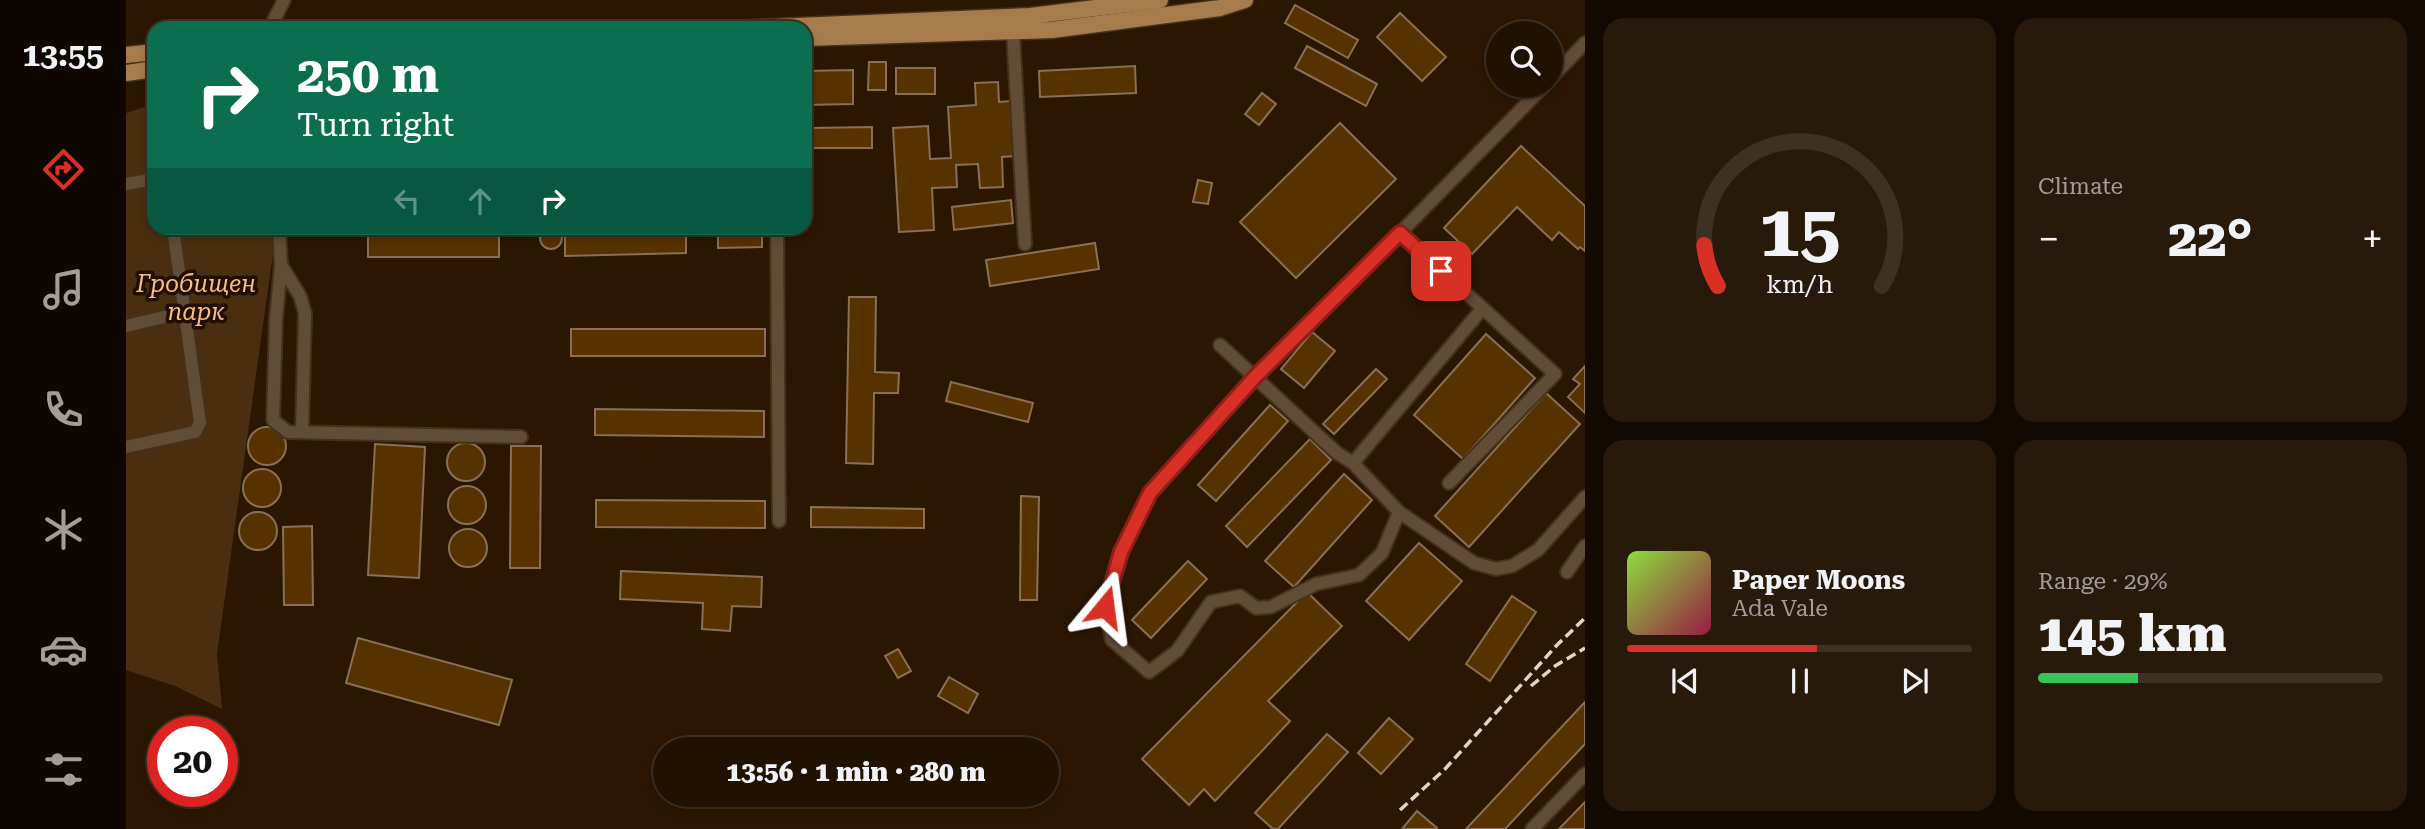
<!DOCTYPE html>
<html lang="en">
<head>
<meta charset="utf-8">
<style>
	:root { --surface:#201101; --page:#281a0b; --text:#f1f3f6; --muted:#a29d99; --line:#3d3123; --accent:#d93025 }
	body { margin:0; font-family:"Roboto Serif",serif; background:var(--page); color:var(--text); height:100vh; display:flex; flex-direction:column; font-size:26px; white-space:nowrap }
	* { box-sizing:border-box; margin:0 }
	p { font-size:23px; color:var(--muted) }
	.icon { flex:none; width:38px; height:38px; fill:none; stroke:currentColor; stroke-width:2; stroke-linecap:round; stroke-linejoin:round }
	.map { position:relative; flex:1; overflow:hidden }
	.details { display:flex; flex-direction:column; gap:18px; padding:18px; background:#120901; width:840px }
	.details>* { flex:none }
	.top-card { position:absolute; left:21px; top:21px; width:665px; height:214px; border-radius:21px; box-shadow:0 4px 10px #0003,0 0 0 2px var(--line); background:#0b6e4f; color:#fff; overflow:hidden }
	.controls { position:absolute; left:1360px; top:21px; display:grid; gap:14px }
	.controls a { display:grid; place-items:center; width:77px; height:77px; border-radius:50%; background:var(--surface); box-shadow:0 4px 10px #0003,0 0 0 2px var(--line); font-size:35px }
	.speed { position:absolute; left:21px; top:716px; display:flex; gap:14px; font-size:35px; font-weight:700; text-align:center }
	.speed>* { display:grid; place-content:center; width:91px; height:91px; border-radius:50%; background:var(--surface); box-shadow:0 4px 10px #0003,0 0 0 2px var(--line); line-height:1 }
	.speed .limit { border:10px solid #d22; background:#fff; color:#111 }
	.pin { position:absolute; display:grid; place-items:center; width:60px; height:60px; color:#fff; margin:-30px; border-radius:14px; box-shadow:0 4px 10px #0006 }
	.me { position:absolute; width:77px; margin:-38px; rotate:16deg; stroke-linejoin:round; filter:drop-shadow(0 0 5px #0008) }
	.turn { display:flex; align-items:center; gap:24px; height:147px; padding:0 35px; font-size:32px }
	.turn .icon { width:91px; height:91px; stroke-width:2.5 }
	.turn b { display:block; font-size:49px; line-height:60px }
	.lanes { display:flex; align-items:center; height:66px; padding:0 35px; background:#0003; justify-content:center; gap:35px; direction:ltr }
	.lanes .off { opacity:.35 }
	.big { font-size:52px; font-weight:800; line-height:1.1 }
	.details .tile { flex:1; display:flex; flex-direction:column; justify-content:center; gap:10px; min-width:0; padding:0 24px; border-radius:21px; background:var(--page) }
	.details .dial { align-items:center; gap:0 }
	.dial svg { height:182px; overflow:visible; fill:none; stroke:var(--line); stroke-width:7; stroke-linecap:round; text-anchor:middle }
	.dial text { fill:var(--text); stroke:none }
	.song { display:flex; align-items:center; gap:21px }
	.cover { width:84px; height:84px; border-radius:10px; background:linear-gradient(135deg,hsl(90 70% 55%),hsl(340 70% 35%)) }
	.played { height:7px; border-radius:4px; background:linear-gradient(90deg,var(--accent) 55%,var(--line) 55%) }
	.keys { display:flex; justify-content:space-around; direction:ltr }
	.heat { display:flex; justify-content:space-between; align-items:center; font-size:38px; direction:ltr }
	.charge { height:10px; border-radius:5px; background:linear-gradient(90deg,#34c759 29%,var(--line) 0) }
	.details .tiles { flex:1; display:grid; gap:18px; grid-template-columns:repeat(2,1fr) }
	.trip { position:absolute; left:527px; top:737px; width:406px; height:70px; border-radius:35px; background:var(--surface); box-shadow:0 4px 10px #0003,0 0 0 2px var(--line); font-weight:800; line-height:70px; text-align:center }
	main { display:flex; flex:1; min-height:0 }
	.tabs { display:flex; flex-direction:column; width:126px; justify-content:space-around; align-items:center; background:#0d0700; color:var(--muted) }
	.tabs .icon { width:49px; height:49px }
	.tabs .current { color:var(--accent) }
	.tabs b { font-size:32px; color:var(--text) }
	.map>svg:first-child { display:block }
	.green { fill:#492f0f }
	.building { fill:#553200; stroke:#886f55; stroke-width:2 }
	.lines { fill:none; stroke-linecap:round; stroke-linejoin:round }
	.minor-casing { stroke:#44311c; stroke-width:16 }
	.major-casing { stroke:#44311c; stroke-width:19 }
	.minor { stroke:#614c36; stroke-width:12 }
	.major { stroke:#a77c4c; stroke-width:16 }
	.rail { stroke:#e2d3c4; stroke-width:3.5; stroke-dasharray:10 5; stroke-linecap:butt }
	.route-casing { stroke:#8d1f18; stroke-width:18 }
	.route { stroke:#d93025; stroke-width:12 }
	.labels { text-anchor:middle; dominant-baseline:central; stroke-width:7; stroke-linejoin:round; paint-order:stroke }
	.park-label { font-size:24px; font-style:italic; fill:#f7be80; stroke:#210e00 }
</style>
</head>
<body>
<main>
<nav class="tabs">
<b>13:55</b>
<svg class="icon current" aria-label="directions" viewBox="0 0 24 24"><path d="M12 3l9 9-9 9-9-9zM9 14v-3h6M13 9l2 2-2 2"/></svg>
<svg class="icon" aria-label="music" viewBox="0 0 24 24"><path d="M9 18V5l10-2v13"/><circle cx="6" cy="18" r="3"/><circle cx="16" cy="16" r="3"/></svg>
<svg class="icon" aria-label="phone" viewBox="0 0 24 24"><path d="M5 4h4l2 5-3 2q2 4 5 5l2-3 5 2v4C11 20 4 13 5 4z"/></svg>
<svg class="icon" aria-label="climate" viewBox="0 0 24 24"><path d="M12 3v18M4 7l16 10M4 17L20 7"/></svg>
<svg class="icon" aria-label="car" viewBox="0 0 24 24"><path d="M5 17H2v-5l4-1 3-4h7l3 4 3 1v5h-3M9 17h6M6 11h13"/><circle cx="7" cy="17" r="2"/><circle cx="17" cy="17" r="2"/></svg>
<svg class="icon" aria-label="filters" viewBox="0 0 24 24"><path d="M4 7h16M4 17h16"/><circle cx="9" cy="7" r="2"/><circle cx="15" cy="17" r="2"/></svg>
</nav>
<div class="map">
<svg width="1459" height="829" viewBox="0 0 1459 829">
	<rect width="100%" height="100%" fill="#2b1701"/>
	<!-- green -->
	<polygon class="green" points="28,104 28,228 147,228 148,246 91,654 96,709 49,686 0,670 0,113"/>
	<!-- building -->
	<g class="building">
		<polygon points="1169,5 1232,40 1222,58 1159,23"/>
		<polygon points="1274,13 1320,57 1296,81 1251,37"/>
		<polygon points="1181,46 1251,84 1240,106 1169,68"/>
		<polygon points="743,62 760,62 760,90 742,90"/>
		<polygon points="1009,66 1010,93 914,97 913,71"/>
		<rect x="770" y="68" width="39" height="26"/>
		<polygon points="727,70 727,104 679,105 679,71"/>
		<polygon points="872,82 873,102 885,101 888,156 876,157 877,187 854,188 852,164 830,165 831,187 806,188 808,230 773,232 767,128 802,126 804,159 825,158 822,107 850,105 849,83"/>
		<polygon points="1136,93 1150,104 1133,125 1119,114"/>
		<polygon points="1214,123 1270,179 1170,278 1114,222"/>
		<polygon points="746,127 746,148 685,148 685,128"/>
		<polygon points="1395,146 1459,206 1459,251 1454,247 1452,249 1433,232 1426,240 1391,207 1346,254 1318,228"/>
		<polygon points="1072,180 1086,183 1082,204 1067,202"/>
		<polygon points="885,200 887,223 828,230 826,207"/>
		<circle cx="425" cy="238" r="11"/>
		<rect x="242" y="228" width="131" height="29"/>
		<rect x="391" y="228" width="16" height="6"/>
		<polygon points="453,228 560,228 560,253 439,256 439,231 454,230"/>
		<polygon points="592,228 636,228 636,247 592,248"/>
		<polygon points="969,243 973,269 864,286 860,260"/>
		<polygon points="723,297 750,297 749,372 773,373 772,393 748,393 747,464 720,463"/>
		<rect x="445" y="329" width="194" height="27"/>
		<polygon points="1186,332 1209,351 1178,388 1155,369"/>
		<polygon points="1360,334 1409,378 1337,459 1288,415"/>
		<polygon points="1459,366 1459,413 1442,397 1454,384 1447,379"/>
		<polygon points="1250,369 1261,379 1208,434 1197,424"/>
		<polygon points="825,382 907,403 902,422 820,401"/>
		<polygon points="1420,393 1454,424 1343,547 1309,516"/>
		<polygon points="1144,405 1162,421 1090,501 1072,485"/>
		<polygon points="469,409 638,411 638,437 469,435"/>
		<circle cx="141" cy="446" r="19"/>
		<polygon points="1184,439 1205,460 1121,547 1100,526"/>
		<circle cx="340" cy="462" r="19"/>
		<polygon points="249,444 299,447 293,578 242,575"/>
		<polygon points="385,446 415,446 414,568 384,568"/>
		<circle cx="136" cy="488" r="19"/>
		<polygon points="1218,474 1246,500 1168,587 1139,561"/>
		<circle cx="341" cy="505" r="19"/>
		<polygon points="895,496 913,497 911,600 894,600"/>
		<polygon points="470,500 639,501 639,528 470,527"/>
		<polygon points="685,507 798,509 798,528 685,527"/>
		<circle cx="132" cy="531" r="19"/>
		<polygon points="186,526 187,605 158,605 157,527"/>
		<circle cx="342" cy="548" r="19"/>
		<polygon points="1293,543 1336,581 1283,640 1240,601"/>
		<polygon points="1062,561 1081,579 1025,638 1006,620"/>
		<polygon points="495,571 636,577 635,607 606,606 604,631 576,629 577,603 494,599"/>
		<polygon points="1181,592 1216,626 1142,701 1164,721 1089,801 1078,789 1063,805 1016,759"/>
		<polygon points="1386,596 1410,612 1364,681 1340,664"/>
		<polygon points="232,638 386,680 373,725 220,683"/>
		<polygon points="772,649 785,671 772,678 759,656"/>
		<polygon points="823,677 852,694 842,713 812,696"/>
		<polygon points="1459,702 1459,744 1379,829 1340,829"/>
		<polygon points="1263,718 1287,739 1255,774 1232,753"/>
		<polygon points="1201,734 1222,752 1152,829 1147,829 1129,813"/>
		<polygon points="1459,802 1459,829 1433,829"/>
		<polygon points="1291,811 1311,828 1311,829 1276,829"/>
	</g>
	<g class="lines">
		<!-- minor casing -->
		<g class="minor-casing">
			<g id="minor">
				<polyline points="144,28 158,0"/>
				<polyline points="887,32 899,244"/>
				<polyline points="1424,79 1459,43"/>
				<polyline points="0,184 28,179"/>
				<polyline points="153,228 155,265 150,319 147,420 162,432 395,437"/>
				<polyline points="651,228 653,521"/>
				<polyline points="1274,233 1429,374 1323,483"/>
				<polyline points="155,265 174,296 179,313 176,432"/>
				<polyline points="0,326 60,312"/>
				<polyline points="1094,345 1211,453 1227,463 1273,512 1348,563 1370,569 1386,566 1412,550 1459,497"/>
				<polyline points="0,447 69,432 74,423 47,228"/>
				<polyline points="1227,463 1356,309"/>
				<polyline points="1273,512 1256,553 1233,575 1190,584 1145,607 1130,608 1114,596 1085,602 1051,651 1023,672 986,640 979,607 995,552 1024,493 1129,377 1274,233 1418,86"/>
				<polyline points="1441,572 1459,546"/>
				<polyline points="1406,829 1459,774"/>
			</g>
		</g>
		<!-- major casing -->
		<g class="major-casing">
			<g id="major">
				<polyline points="625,28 904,16 1034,0"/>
				<polyline points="679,38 926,30 1094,8 1119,0"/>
				<polyline points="0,55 28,52"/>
				<polyline points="0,73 28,69"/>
			</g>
		</g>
		<!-- minor -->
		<use href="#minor" class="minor"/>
		<!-- major -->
		<use href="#major" class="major"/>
		<!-- rail -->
		<g class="rail">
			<polyline points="1405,686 1429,666 1459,648"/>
			<polyline points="1274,810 1319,769 1431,645 1459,618"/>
		</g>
	</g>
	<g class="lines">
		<!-- route casing -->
		<g class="route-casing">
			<polyline id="route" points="979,607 995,552 1024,493 1129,377 1274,233 1315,271"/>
		</g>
		<!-- route -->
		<use href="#route" class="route"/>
	</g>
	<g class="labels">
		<!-- park labels -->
		<g class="park-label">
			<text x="70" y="284">Гробищен<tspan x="70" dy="28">парк</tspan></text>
		</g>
	</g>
</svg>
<div class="controls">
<a><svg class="icon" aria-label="search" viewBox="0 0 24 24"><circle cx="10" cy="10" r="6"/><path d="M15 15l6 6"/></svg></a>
</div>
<div class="speed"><div class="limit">20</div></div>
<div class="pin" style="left:1315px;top:271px;background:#d93025"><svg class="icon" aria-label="arrive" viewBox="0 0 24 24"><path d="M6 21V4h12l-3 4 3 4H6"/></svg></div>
<svg class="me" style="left:979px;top:607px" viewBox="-20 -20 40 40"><path d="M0-17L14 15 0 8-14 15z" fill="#d93025" stroke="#fff" stroke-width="4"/></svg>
<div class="trip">13:56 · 1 min · 280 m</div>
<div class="top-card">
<div class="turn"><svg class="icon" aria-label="right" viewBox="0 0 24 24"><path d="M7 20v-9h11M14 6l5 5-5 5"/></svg><div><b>250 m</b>Turn right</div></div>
<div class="lanes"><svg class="icon off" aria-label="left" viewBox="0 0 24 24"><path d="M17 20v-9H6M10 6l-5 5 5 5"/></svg><svg class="icon off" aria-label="ahead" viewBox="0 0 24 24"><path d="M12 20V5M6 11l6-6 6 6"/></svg><svg class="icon" aria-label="right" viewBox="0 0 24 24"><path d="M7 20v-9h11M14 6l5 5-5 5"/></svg></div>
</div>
</div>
<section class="details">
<div class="tiles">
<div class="tile dial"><svg viewBox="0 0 100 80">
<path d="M14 69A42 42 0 1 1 86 69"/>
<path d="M14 69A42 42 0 0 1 8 51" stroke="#d93025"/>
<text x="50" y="56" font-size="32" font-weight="700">15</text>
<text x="50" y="72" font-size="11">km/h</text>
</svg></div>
<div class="tile"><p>Climate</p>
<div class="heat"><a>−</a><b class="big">22°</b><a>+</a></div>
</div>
<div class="tile">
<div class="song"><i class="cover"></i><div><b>Paper Moons</b><p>Ada Vale</p></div></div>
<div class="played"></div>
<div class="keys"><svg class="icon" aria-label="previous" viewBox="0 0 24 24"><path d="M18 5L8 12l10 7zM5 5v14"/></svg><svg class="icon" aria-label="pause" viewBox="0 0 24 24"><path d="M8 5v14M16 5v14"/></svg><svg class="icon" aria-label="next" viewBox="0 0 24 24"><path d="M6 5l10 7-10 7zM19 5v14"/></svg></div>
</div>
<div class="tile"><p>Range · 29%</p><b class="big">145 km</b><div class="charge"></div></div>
</div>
</section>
</main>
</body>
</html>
